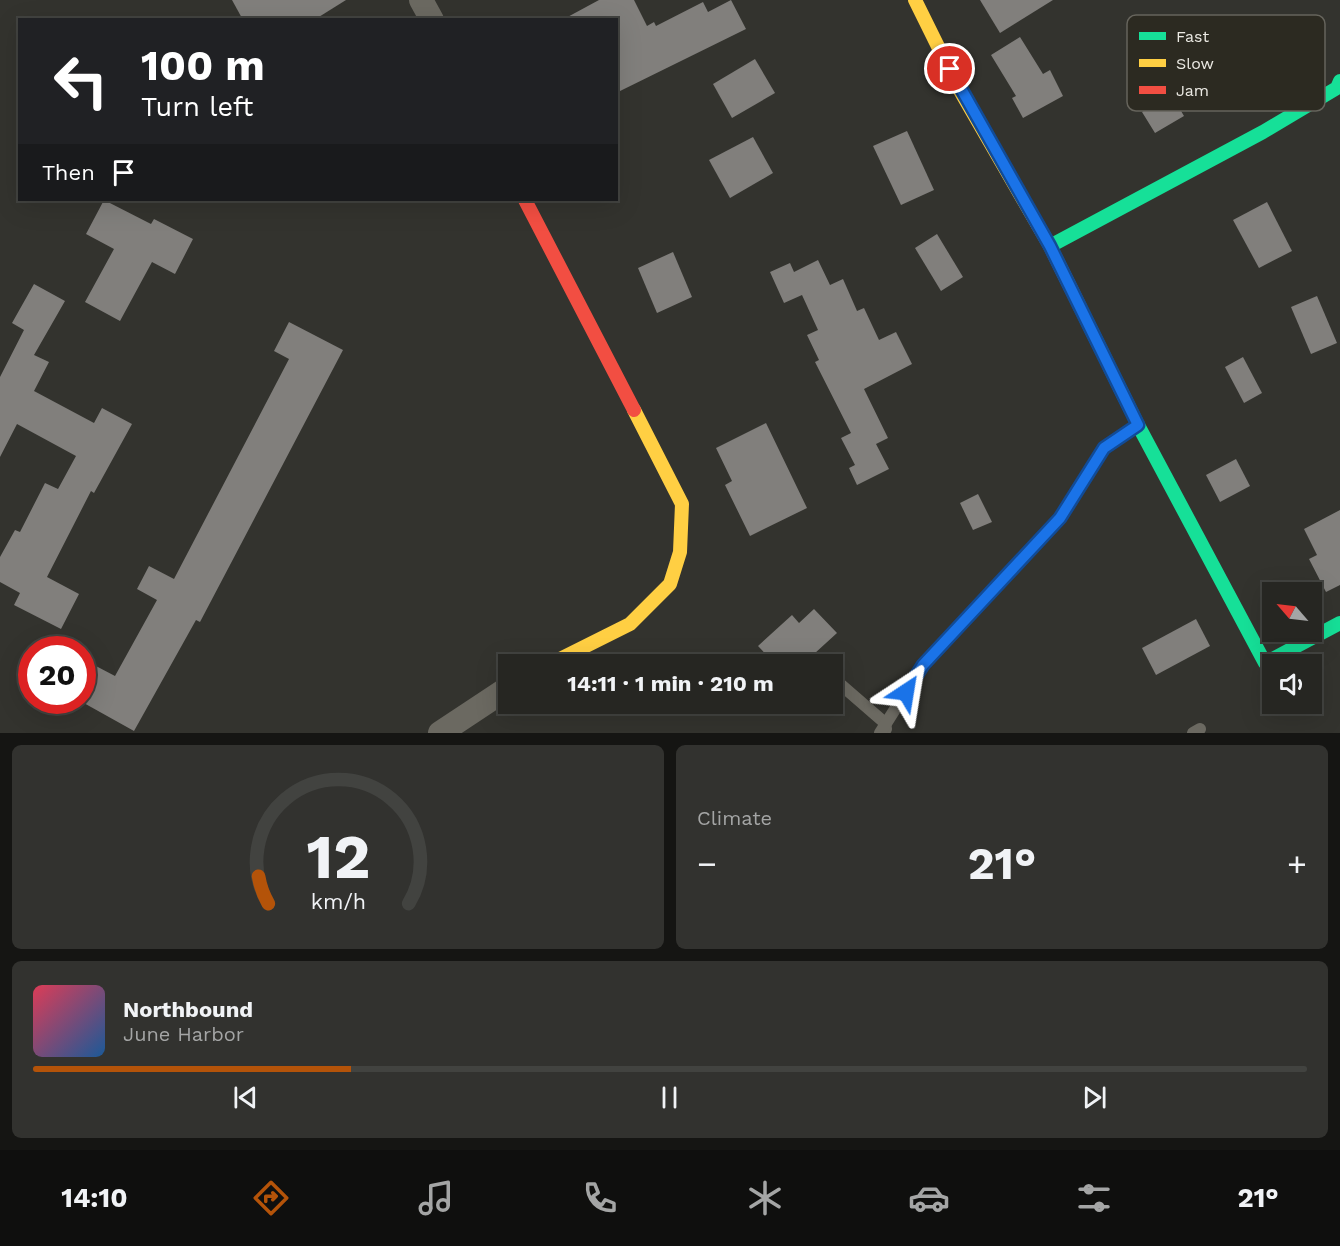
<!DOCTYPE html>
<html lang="en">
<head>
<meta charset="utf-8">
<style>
	:root { --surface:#262622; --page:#32322f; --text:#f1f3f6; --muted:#a4a5a5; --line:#424340; --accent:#b45309 }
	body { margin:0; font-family:"Work Sans",sans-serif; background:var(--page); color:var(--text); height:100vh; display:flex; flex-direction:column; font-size:22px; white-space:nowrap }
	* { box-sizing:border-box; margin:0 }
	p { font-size:20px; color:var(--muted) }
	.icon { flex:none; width:33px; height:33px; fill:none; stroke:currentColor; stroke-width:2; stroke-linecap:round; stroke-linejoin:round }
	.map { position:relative; height:733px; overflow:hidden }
	.side { display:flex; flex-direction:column; gap:12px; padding:12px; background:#151513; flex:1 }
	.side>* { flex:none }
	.hud { position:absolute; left:18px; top:18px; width:600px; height:183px; border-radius:0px; box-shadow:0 6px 24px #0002,0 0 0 2px var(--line); background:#202124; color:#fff; overflow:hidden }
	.needle { width:39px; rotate:298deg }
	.controls { position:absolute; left:1262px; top:582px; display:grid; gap:12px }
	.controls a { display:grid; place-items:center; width:60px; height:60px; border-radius:0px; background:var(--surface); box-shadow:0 6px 24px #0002,0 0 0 2px var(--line); font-size:30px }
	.speed { position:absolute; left:18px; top:636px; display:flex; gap:12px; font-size:30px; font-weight:700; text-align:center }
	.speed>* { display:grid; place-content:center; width:78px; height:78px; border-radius:50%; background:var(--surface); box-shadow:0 6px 24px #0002,0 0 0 2px var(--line); line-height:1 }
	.speed .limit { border:9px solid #d22; background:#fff; color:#111 }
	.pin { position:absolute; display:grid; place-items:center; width:51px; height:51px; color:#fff; margin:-26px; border:3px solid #fff; border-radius:50%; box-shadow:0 2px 6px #0007 }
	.me { position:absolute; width:66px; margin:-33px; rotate:33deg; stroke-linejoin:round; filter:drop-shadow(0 0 4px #0008) }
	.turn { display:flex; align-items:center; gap:21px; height:126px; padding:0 24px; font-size:27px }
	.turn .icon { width:78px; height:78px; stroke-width:2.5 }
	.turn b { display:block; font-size:42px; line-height:51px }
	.then { display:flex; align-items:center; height:57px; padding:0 24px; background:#0003; gap:12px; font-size:22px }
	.big { font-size:45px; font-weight:700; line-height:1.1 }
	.side .card { flex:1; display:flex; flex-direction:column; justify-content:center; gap:9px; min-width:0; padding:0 21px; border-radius:9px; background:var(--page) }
	.side .dial { align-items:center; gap:0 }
	.dial svg { height:156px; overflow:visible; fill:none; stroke:var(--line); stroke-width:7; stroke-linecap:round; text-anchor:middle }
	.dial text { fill:var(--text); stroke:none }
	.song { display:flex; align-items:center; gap:18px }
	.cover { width:72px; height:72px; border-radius:9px; background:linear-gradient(135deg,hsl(350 70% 55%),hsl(210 70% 35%)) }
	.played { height:6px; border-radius:3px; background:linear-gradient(90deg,var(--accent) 25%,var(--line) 25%) }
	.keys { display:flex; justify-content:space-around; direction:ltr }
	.heat { display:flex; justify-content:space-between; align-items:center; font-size:33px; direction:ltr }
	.side .tiles { flex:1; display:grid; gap:12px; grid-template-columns:1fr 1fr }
	.card:last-child { grid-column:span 2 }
	.trip { position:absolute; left:498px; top:654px; width:345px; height:60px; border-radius:0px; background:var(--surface); box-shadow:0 6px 24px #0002,0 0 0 2px var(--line); font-weight:700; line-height:60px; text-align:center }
	.dock { display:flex; height:96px; justify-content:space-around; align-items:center; background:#0f0f0e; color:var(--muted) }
	.dock .icon { width:42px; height:42px }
	.dock .selected { color:var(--accent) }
	.dock b { font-size:27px; color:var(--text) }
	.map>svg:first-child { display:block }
	.building { fill:#817f7c }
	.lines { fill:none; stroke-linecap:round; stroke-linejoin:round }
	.lane { stroke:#6b6961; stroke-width:12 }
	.street { stroke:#6b6961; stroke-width:24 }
	.fast { stroke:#16e098; stroke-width:14 }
	.slow { stroke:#ffcf43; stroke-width:14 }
	.jam { stroke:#f24e42; stroke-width:14 }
	.route-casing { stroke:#114b97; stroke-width:15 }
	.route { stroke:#1a73e8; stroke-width:10 }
	.key { fill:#2c2a21; stroke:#66645c; stroke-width:1.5 }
	.key-label { font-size:16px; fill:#eceae4 }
</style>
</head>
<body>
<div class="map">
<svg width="1340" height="733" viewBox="0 0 1340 733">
	<rect width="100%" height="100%" fill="#33332e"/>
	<!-- building -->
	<g class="building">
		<polygon points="232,0 346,0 314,20 243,20"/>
		<polygon points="599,0 634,0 647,26 654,22 656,26 703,2 708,12 731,0 746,29 616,93 616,20 562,20"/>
		<polygon points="980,0 1053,0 1000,33"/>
		<polygon points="1164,33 1185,77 1166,86 1184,116 1155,133 1142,112 1155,104 1129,50"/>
		<polygon points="1020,37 1043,74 1050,70 1063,96 1023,118 1012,98 1016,96 991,55"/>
		<polygon points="755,59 775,93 732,118 713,84"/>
		<polygon points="907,131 934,190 901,205 873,146"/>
		<polygon points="753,137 773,173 730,198 709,160"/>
		<polygon points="104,200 151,224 154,219 193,239 175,274 152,262 120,321 85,302 114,249 86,234"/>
		<polygon points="1267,202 1292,251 1259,268 1233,220"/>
		<polygon points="937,234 963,277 941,291 915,248"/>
		<polygon points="673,252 692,297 657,313 638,268"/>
		<polygon points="818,260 830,285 843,279 857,311 864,308 879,340 896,332 912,364 864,389 888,438 876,444 889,469 857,485 849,468 855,465 841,438 851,433 815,362 819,360 807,335 818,330 802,295 784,303 770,272 790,263 794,272"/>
		<polygon points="34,284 65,301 34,355 49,362 34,391 94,423 102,408 132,424 94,493 91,491 47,577 79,594 61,629 14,605 20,593 0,582 0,557 15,530 20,532 45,483 58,489 76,456 17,424 0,457 0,377 24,330 12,323"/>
		<polygon points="1317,296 1337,343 1311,354 1291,307"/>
		<polygon points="289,322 343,350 200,622 196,620 134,731 82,702 82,686 94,665 115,676 157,600 137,589 149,566 174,579 289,359 274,351"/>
		<polygon points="1243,357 1262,393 1244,403 1225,367"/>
		<polygon points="766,423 807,508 750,536 725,485 732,481 716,448"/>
		<polygon points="1236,459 1250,486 1220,502 1206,475"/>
		<polygon points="978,494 992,522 973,530 960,503"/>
		<polygon points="1340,510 1340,585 1326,592 1309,559 1317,555 1304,529"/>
		<polygon points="814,609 837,633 803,664 775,664 758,646 792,615 799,623"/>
		<polygon points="1196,619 1210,646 1156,675 1142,648"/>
	</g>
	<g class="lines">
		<!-- lane -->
		<g class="lane">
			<polyline points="832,677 885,723 886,729"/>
			<polyline points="880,733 923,665 1060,518 1104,448 1137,425"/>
			<polyline points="1193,733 1200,729"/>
		</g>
		<!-- street -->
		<g class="street">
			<polyline points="421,0 432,20"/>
			<polyline points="440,733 508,688"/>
		</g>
		<!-- fast -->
		<g class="fast">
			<polyline points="1050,246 1263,132 1337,88 1340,81"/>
			<polyline points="1080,307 1138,425 1265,663 1340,623"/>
		</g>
		<!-- slow -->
		<g class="slow">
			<polyline points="915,0 958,87 1050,246 1080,307"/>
			<polyline points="550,664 630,624 670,584 680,552 682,504 634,410"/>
		</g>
		<!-- jam -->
		<polyline class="jam" points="525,200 634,410"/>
	</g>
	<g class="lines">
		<!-- route casing -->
		<g class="route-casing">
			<polyline id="route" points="906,692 923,665 1060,518 1104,448 1138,425 1050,246 950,69"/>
		</g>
		<!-- route -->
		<use href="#route" class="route"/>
	</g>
	<!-- legend -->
	<rect x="1127" y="15" width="198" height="96" rx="9" class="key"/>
	<rect x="1139" y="32" width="27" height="8" fill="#16e098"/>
	<rect x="1139" y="59" width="27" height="8" fill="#ffcf43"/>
	<rect x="1139" y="86" width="27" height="8" fill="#f24e42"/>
	<g class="key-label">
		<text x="1176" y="42">Fast</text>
		<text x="1176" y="69">Slow</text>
		<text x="1176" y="96">Jam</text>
	</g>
</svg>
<div class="controls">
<a><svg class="needle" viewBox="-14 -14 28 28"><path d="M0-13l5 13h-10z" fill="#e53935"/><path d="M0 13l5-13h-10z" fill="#a4a5a5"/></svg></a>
<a><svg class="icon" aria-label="sound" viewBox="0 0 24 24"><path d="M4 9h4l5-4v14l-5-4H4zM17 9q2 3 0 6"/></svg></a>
</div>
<div class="speed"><div class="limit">20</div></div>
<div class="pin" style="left:950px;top:69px;background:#d93025"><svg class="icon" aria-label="arrive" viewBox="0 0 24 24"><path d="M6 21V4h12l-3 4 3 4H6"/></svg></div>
<svg class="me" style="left:906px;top:692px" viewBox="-20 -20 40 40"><path d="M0-17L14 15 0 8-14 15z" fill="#1a73e8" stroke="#fff" stroke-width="4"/></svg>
<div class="trip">14:11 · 1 min · 210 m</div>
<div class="hud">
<div class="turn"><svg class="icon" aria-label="left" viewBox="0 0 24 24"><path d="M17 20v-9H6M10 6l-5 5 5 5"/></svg><div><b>100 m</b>Turn left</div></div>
<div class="then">Then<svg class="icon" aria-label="arrive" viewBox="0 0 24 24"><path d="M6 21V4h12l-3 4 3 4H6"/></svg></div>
</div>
</div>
<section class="side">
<div class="tiles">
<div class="card dial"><svg viewBox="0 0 100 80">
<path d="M14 69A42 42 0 1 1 86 69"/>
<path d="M14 69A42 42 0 0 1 9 55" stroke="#b45309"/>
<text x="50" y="56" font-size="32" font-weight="700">12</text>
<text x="50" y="72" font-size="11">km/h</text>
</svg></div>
<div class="card"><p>Climate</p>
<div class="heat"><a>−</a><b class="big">21°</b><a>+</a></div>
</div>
<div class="card">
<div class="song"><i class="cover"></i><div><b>Northbound</b><p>June Harbor</p></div></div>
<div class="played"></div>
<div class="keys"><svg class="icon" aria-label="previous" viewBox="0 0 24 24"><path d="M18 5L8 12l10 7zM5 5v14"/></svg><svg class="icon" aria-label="pause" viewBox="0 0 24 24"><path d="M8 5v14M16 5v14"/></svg><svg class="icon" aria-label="next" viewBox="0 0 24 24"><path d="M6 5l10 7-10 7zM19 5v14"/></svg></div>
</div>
</div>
</section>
<nav class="dock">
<b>14:10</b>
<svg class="icon selected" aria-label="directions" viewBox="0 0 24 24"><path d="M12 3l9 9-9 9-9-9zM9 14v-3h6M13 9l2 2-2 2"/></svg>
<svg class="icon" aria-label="music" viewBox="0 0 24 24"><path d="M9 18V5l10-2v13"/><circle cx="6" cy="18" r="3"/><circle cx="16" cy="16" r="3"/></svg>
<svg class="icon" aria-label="phone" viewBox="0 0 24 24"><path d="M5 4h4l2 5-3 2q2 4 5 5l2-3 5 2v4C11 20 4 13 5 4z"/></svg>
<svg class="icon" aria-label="climate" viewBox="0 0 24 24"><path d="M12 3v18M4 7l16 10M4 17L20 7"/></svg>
<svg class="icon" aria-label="car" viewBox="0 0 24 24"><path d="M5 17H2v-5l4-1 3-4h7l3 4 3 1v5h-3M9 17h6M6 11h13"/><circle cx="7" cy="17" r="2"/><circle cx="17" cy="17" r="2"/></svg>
<svg class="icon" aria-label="filters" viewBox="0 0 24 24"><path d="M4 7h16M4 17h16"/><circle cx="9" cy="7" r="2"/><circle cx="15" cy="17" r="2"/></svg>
<b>21°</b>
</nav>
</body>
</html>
